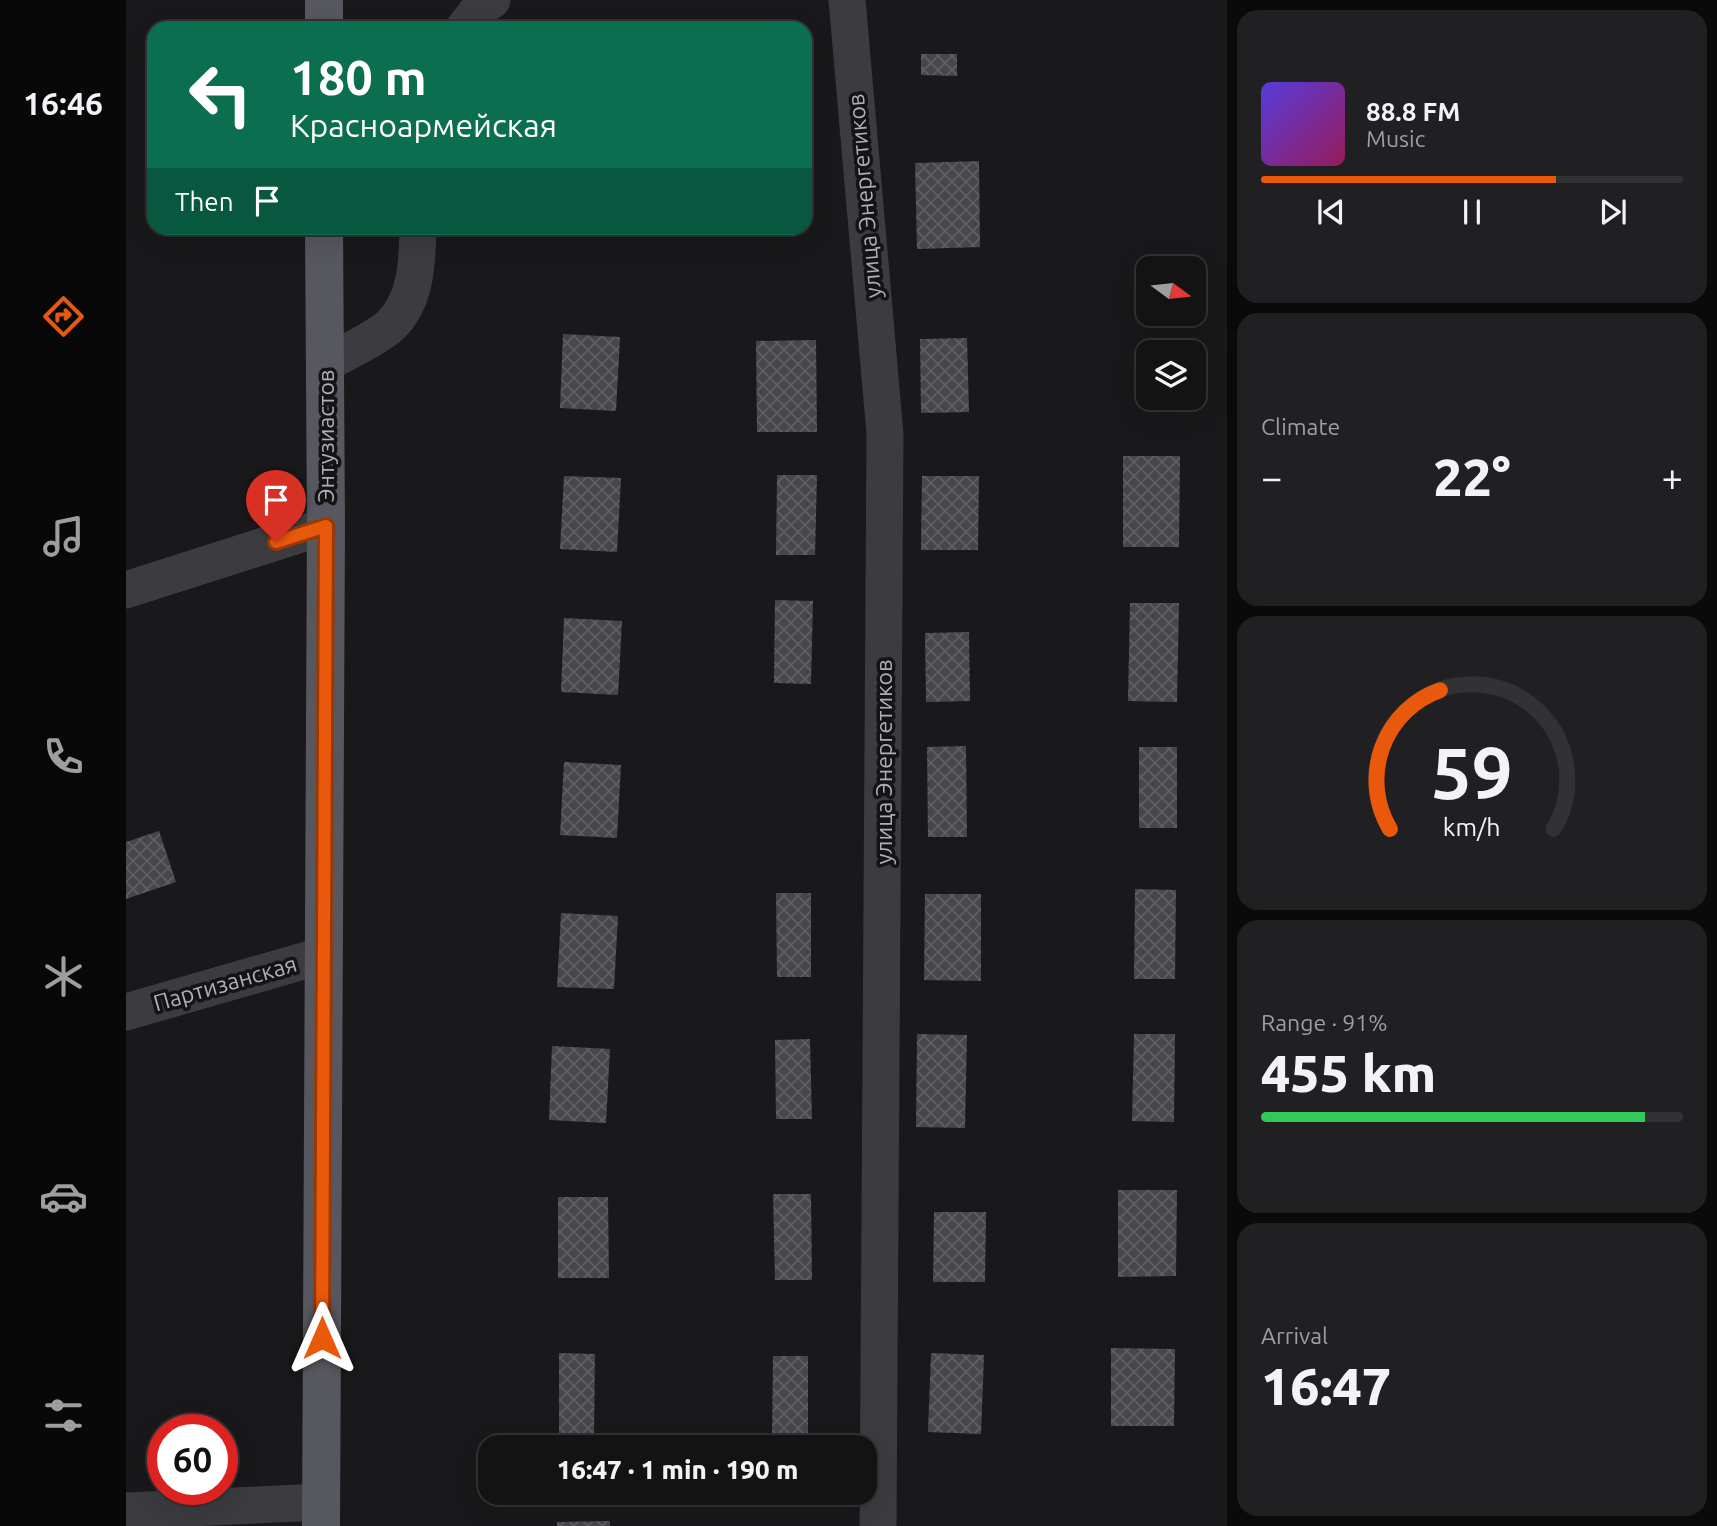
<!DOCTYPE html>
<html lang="en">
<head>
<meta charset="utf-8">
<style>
	:root { --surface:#131314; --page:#202022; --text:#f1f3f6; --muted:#9d9ea0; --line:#323234; --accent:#ea580c }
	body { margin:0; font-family:Ubuntu,sans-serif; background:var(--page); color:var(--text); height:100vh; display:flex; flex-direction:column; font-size:26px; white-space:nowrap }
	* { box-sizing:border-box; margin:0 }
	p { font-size:23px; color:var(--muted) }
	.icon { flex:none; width:38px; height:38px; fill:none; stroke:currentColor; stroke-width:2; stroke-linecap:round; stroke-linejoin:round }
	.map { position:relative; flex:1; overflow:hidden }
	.sheet { display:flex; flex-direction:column; gap:10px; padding:10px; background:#0a0a0b; width:490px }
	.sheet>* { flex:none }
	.top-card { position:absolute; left:21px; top:21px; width:665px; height:214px; border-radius:21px; box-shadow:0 7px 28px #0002,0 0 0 2px var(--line); background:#0b6e4f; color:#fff; overflow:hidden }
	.needle { width:46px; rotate:105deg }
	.controls { position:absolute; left:1010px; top:256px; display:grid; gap:14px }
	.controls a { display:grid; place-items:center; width:70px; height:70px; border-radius:14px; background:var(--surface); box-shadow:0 7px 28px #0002,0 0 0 2px var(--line); font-size:35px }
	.speed { position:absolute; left:21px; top:1414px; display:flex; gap:14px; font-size:35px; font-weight:700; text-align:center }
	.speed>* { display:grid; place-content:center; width:91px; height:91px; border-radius:50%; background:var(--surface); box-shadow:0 7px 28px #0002,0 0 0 2px var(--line); line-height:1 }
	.speed .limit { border:10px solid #d22; background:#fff; color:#111 }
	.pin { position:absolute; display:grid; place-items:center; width:60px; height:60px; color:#fff; margin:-72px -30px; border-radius:50% 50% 50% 0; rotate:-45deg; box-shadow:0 0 7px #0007 }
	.pin .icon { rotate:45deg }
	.me { position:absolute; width:77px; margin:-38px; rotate:0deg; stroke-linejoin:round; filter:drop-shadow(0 0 5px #0008) }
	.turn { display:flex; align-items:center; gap:24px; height:147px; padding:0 28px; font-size:32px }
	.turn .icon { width:91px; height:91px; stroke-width:2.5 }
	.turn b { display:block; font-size:49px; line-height:60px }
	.then { display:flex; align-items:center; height:66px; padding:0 28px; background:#0003; gap:14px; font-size:26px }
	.big { font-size:52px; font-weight:800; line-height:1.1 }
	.sheet .tile { flex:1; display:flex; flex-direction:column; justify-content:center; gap:10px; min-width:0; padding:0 24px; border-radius:21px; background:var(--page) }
	.sheet .dial { align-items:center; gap:0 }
	.dial svg { height:182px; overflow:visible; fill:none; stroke:var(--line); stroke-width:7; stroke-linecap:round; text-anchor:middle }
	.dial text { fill:var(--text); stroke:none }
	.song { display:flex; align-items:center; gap:21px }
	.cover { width:84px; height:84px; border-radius:10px; background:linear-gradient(135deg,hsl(250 70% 55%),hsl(330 70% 35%)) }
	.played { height:7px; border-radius:4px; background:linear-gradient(90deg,var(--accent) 70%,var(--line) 70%) }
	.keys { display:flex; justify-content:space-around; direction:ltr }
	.heat { display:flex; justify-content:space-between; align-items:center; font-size:38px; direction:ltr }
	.charge { height:10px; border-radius:5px; background:linear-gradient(90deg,#34c759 91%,var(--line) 0) }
	.trip { position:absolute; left:352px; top:1435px; width:399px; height:70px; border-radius:21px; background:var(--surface); box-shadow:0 7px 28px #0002,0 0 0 2px var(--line); font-weight:800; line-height:70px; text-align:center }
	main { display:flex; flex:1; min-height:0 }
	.dock { display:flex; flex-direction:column; width:126px; justify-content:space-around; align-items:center; background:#080808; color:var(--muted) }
	.dock .icon { width:49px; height:49px }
	.dock .selected { color:var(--accent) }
	.dock b { font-size:32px; color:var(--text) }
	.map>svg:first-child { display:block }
	.building { fill:url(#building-cross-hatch) }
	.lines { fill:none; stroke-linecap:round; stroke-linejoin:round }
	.minor { stroke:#3b3b40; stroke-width:37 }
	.major { stroke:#57585f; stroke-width:38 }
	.route-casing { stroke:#983908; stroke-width:18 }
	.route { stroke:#ea580c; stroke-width:12 }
	.labels { text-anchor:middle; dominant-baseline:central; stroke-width:7; stroke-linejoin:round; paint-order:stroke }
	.street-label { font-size:23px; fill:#adb0ba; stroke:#141416 }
</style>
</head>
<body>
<main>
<nav class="dock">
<b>16:46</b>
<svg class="icon selected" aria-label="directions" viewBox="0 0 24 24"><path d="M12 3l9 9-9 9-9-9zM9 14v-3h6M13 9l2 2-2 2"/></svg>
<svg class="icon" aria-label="music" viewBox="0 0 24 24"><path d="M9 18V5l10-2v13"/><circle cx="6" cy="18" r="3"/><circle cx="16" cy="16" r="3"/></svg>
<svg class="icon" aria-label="phone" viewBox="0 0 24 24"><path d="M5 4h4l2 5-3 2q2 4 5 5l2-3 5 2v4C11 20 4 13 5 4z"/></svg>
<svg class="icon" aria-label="climate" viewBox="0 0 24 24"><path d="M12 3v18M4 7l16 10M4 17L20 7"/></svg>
<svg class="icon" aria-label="car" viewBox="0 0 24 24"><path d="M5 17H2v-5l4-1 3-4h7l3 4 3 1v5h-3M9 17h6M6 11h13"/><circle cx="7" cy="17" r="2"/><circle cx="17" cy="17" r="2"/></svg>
<svg class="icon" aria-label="filters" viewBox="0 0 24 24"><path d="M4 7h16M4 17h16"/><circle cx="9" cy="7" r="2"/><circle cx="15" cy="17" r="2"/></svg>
</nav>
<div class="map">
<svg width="1101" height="1526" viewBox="0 0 1101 1526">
	<defs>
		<pattern id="building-cross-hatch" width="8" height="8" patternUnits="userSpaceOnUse" patternTransform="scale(1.75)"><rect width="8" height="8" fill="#47464b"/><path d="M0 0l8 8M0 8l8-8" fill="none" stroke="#5f5e63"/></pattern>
	</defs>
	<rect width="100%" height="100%" fill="#19191b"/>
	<!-- building -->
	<g class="building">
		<polygon points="795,54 831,54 831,76 795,75"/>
		<polygon points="853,161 854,247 791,249 789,163"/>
		<polygon points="437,334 494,337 490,411 434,408"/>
		<polygon points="841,338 843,412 795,413 794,339"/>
		<polygon points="690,340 691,432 631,432 630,341"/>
		<polygon points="997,456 1054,456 1053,547 997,547"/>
		<polygon points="651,475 691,475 689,555 650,555"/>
		<polygon points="438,476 495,478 491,552 434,549"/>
		<polygon points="796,476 853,476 852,550 795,550"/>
		<polygon points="649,600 687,601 685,684 648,683"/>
		<polygon points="1004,603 1053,603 1051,702 1002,701"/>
		<polygon points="438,618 496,621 492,695 435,692"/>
		<polygon points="843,632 844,701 800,702 799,633"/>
		<polygon points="840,746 841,837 802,837 801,747"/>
		<rect x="1013" y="747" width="38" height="81"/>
		<polygon points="438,762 495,765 491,838 434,835"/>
		<polygon points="33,831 50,882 0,899 0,842"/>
		<polygon points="1009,889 1050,890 1049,979 1008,979"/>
		<polygon points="650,893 685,893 685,977 651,977"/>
		<polygon points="799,894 855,894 855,981 798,980"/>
		<polygon points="435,913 492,916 488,989 431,987"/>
		<polygon points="791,1034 841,1035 839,1128 790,1127"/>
		<polygon points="1008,1034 1049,1034 1048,1122 1006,1121"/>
		<polygon points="684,1039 686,1119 650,1119 649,1040"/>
		<polygon points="426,1046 484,1049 480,1123 423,1120"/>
		<polygon points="992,1190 1051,1190 1050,1276 992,1277"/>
		<polygon points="647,1194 685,1194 686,1280 649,1280"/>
		<polygon points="432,1197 482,1197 483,1278 432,1278"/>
		<polygon points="808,1212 860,1212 859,1282 807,1282"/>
		<polygon points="985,1348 1049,1349 1048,1426 985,1426"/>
		<polygon points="433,1353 469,1354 468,1439 433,1440"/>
		<polygon points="805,1353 858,1355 855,1434 802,1432"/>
		<polygon points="647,1356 682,1356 682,1440 646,1440"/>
		<polygon points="484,1521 484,1526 431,1526 431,1522"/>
	</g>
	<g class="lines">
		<!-- minor -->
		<g class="minor">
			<polyline points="721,0 759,434 752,1526"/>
			<polyline points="338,28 352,10 366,0"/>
			<path d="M199,364C215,355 253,337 265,325C291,299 291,262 292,228"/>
			<polyline points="0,590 200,526"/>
			<polyline points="0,1012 198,955"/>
			<polyline points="0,1511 195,1502"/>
		</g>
		<!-- major -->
		<g class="major">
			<polyline points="198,0 198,28"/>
			<polyline points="195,1526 200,526 198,228"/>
		</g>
	</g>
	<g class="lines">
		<!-- route casing -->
		<g class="route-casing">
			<polyline id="route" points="150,542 200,526 196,1338"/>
		</g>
		<!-- route -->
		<use href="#route" class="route"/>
	</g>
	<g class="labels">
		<!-- street labels -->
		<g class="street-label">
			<text transform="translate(738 196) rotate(-95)">улица Энергетиков</text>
			<text transform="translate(199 436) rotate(-90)">Энтузиастов</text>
			<text transform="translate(757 762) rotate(-90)">улица Энергетиков</text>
			<text transform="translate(99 983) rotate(-16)">Партизанская</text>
		</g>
	</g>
</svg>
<div class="controls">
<a><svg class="needle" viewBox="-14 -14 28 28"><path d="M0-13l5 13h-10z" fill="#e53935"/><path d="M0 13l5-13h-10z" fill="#9d9ea0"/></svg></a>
<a><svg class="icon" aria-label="layers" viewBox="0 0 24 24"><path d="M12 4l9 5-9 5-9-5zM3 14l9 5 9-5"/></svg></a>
</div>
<div class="speed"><div class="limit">60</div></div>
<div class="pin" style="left:150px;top:542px;background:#d93025"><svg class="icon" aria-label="arrive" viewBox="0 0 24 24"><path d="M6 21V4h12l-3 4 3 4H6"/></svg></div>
<svg class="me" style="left:196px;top:1338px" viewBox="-20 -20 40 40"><path d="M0-17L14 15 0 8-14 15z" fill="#ea580c" stroke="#fff" stroke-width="4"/></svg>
<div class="trip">16:47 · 1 min · 190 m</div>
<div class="top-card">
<div class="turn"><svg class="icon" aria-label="left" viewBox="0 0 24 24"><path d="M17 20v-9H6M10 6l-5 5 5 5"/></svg><div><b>180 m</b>Красноармейская</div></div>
<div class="then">Then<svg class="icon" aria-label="arrive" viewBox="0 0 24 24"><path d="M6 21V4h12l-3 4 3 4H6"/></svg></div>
</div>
</div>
<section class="sheet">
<div class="tile">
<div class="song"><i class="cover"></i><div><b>88.8 FM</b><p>Music</p></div></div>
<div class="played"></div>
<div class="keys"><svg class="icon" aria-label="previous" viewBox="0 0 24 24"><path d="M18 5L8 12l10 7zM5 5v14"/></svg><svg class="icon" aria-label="pause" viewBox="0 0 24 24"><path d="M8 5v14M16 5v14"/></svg><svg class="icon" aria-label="next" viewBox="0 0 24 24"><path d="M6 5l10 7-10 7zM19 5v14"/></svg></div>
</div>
<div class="tile"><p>Climate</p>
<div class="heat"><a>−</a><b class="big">22°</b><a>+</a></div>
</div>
<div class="tile dial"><svg viewBox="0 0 100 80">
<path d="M14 69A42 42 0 1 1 86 69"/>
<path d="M14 69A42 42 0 0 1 36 8" stroke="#ea580c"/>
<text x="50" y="56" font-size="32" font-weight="700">59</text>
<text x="50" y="72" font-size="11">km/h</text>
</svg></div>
<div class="tile"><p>Range · 91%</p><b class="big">455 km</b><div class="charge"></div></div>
<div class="tile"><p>Arrival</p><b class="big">16:47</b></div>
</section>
</main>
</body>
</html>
